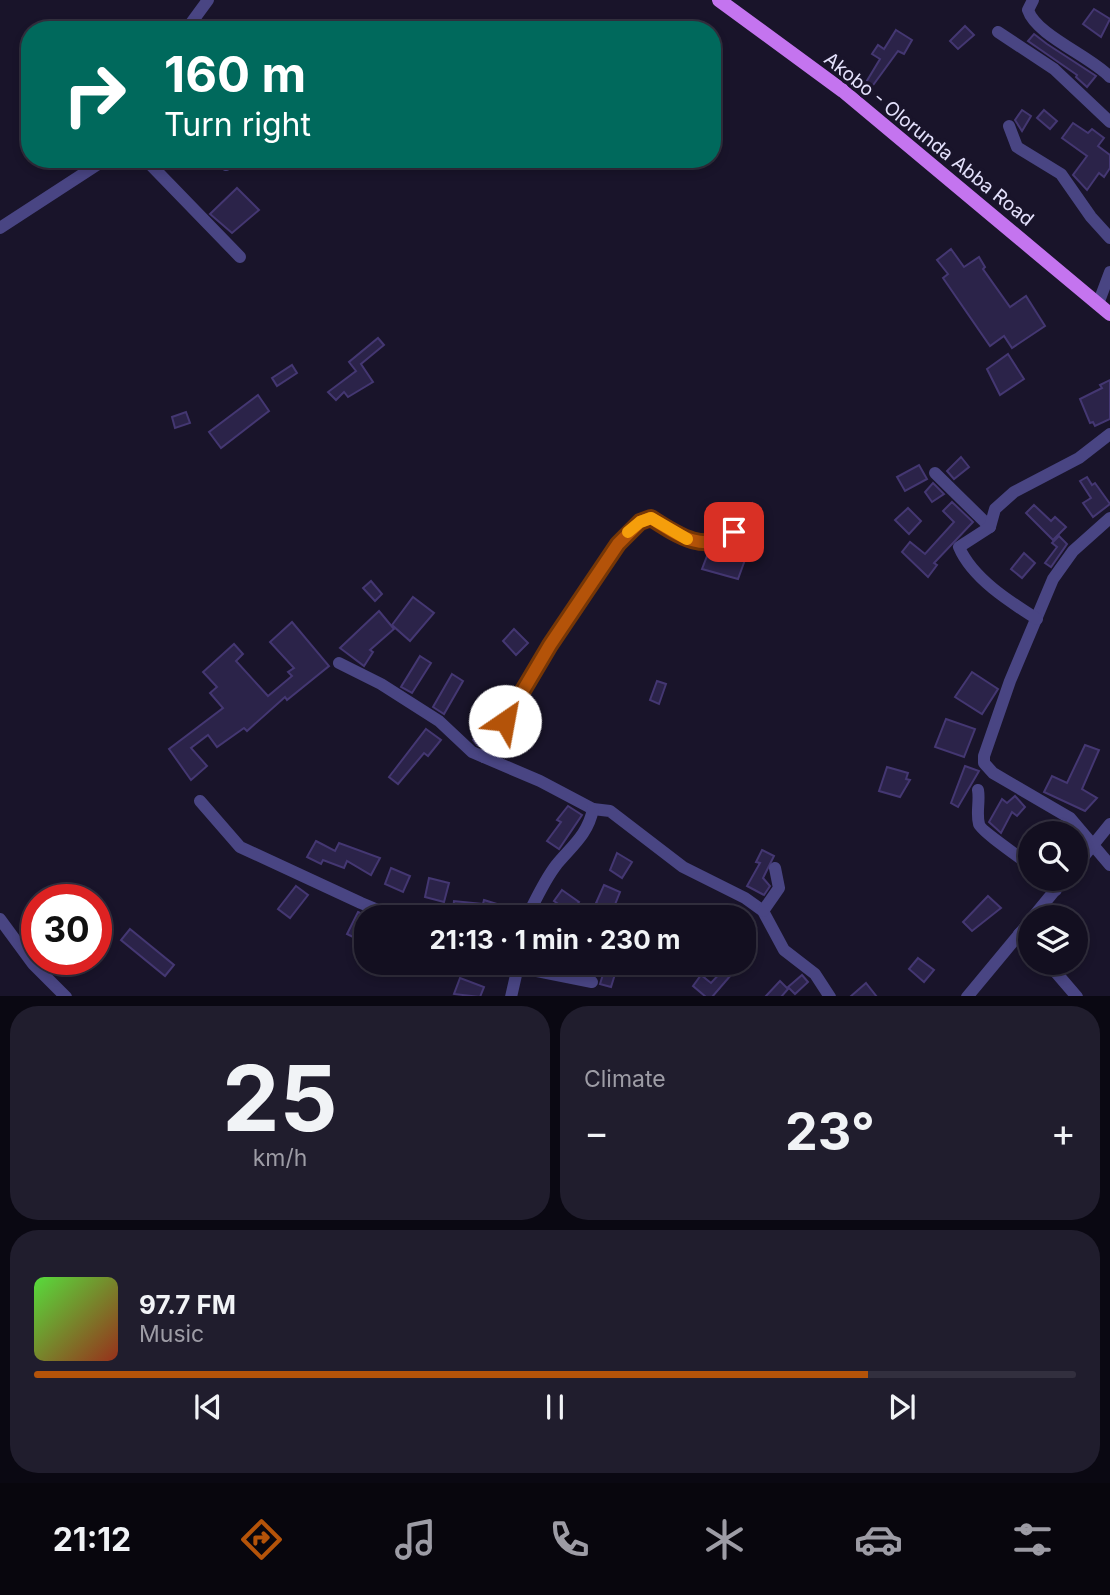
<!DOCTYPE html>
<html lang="en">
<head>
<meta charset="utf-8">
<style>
	:root { --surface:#130f20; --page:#201d2d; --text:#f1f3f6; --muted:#9d9ca5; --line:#322f3e; --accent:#b45309 }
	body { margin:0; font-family:Inter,sans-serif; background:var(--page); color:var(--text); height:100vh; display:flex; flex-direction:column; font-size:26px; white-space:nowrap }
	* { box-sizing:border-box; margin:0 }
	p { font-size:23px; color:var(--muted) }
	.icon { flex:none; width:38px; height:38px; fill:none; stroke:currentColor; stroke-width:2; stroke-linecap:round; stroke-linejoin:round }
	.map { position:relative; height:996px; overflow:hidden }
	.details { display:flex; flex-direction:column; gap:10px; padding:10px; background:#0a0812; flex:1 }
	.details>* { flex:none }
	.guide { position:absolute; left:21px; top:21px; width:700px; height:147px; border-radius:28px; box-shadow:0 4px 10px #0003,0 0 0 2px var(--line); background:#00695c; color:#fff; overflow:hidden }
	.tools { position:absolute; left:1018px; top:821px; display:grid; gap:14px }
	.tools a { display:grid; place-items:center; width:70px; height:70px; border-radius:50%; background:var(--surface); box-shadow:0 4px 10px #0003,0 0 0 2px var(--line); font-size:35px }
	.speed { position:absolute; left:21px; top:884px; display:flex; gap:14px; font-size:35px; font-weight:700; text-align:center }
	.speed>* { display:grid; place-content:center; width:91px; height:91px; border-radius:50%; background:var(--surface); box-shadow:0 4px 10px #0003,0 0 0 2px var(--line); line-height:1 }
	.speed .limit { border:10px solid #d22; background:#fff; color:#111 }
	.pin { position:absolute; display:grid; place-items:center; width:60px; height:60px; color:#fff; margin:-30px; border-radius:14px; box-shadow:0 4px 10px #0006 }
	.me { position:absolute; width:77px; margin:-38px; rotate:33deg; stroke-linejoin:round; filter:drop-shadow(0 0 5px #0008) }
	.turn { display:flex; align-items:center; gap:24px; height:147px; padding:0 28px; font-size:32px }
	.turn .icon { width:91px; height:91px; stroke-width:2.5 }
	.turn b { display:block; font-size:49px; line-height:60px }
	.big { font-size:52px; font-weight:700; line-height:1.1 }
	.details .card { flex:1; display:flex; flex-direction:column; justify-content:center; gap:10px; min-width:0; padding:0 24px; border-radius:28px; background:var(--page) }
	.details .dial { align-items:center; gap:0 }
	.dial b { font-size:91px; line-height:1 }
	.song { display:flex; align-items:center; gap:21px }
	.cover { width:84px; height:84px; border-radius:10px; background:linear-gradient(135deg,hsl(110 70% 55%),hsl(10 70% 35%)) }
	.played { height:7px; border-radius:4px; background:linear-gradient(90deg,var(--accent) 80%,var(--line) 80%) }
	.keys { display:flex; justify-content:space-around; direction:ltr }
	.heat { display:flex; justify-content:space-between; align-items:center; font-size:38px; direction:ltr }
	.details .tiles { flex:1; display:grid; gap:10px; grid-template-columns:1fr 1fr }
	.card:last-child { grid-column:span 2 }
	.trip { position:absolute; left:354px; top:905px; width:402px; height:70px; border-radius:28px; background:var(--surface); box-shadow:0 4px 10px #0003,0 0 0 2px var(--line); font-weight:700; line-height:70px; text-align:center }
	.tab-bar { display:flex; height:112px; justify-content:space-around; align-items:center; background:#08060d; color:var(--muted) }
	.tab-bar .icon { width:49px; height:49px }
	.tab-bar .active { color:var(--accent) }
	.tab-bar b { font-size:32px; color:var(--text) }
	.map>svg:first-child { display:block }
	.building { fill:#2b2349; stroke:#443772; stroke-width:2 }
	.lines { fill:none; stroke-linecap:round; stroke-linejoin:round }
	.minor { stroke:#494583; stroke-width:12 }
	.major { stroke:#c474ef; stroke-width:14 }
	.route-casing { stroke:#753606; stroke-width:18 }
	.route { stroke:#b45309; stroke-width:12 }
	.slow { stroke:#f59e0b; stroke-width:12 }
	.labels { text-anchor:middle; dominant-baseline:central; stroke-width:7; stroke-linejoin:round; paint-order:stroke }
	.street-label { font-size:19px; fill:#e4e1fc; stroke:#19142a }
</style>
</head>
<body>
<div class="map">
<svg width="1110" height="997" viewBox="0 0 1110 997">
	<rect width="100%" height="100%" fill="#19142a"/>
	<!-- building -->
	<g class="building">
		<polygon points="1094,9 1110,19 1101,37 1083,24"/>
		<polygon points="965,26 974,35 958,49 950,41"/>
		<polygon points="896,30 912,40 904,54 898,51 871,88 865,84 880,59 872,54 878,45 884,49"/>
		<polygon points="1034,34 1047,44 1096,76 1087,87 1076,77 1077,75 1028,41"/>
		<polygon points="1022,110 1031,116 1022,131 1015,120"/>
		<polygon points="1044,110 1057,121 1050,129 1037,118"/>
		<polygon points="1073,123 1088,133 1092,129 1104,138 1098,146 1110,155 1110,168 1104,177 1099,173 1087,190 1073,175 1087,156 1062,138"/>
		<polygon points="237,188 259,210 232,233 210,214"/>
		<polygon points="951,249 964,267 979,257 985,267 983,269 1010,307 1026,296 1045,326 1012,348 1004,336 990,346 943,278 948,274 937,260"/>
		<polygon points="378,338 384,345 361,364 373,382 348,397 344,392 336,400 328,392 356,371 349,362"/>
		<polygon points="1008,354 1024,379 1000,395 987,369"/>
		<polygon points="292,365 297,373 277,386 272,378"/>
		<polygon points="1110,380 1110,419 1095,426 1093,422 1090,423 1080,399 1102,388 1100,385"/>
		<polygon points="258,395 269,411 221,448 209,432"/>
		<polygon points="186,412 190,423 175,428 172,417"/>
		<polygon points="961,457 969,467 954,479 947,471"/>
		<polygon points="919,465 927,479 905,491 897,477"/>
		<polygon points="1087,477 1092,485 1095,483 1110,504 1093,517 1083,503 1091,498 1080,481"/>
		<polygon points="933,483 944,494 932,502 925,492"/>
		<polygon points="952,502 973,522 934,563 937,565 928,577 902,552 910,542 925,554 954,522 943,511"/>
		<polygon points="752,503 757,521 746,524 741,506"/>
		<polygon points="1034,505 1051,521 1055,517 1066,527 1053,540 1026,513"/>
		<polygon points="908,508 921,521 909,534 895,520"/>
		<polygon points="1059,536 1067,544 1051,567 1045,563 1057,547 1052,543"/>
		<polygon points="737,542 750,546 738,579 702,569 709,551 721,549 733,553"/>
		<polygon points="1024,553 1035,563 1022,578 1011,569"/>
		<polygon points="371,581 382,594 375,601 363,588"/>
		<polygon points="413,597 434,613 410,641 392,625"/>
		<polygon points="379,611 394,629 370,650 373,652 364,666 340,648"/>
		<polygon points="292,622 329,666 287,700 285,697 247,731 244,728 217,747 208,735 191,748 207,766 191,780 169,749 223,708 210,693 217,687 203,672 234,644 243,654 236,661 268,696 292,676 288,672 294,668 270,642"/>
		<polygon points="514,629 528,643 516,655 503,641"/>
		<polygon points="420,656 431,663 412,693 401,687"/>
		<polygon points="972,672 998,689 982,714 955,697"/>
		<polygon points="452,674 463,681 444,714 433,707"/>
		<polygon points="657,681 666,684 659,704 650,700"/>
		<polygon points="499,700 505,704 480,746 477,745 473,740"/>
		<polygon points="946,719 975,729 964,757 935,747"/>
		<polygon points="426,729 441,740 428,756 424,753 398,784 389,777"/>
		<polygon points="1085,745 1099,750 1082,789 1097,798 1085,811 1044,792 1052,776 1067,783"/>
		<polygon points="965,766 979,771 958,807 951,803"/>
		<polygon points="887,767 908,773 906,779 910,780 900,797 879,791"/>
		<polygon points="1015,796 1025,807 1017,816 1012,812 1001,833 989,822 1002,799 1007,803"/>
		<polygon points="568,806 582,815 559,849 547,841 561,822 557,820"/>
		<polygon points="316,841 335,851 339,843 380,858 371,875 347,861 344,868 323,860 321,864 307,857"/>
		<polygon points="762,850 774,856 763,878 770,886 764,895 747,886 760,863 756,862"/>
		<polygon points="617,853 632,862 622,878 610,870"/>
		<polygon points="391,868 410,876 403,892 385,884"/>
		<polygon points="429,878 449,883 444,902 425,897"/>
		<polygon points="604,885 620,892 610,917 591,917 600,905 596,903"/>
		<polygon points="296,886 308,895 290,918 278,909"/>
		<polygon points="562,890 579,902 571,913 554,901"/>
		<polygon points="988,896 1001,908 972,931 963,922"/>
		<polygon points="484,900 500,905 497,917 452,917 454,901 483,904"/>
		<polygon points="358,912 366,916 366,931 361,941 347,934"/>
		<polygon points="744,922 756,928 744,954"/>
		<polygon points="130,929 174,965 165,976 121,940"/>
		<polygon points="918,958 934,970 924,982 909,969"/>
		<polygon points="605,968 616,971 611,987 600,984"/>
		<polygon points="724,969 731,975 712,997 706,997 693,986 701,975 711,983"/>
		<polygon points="802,975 808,982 795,994 788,987"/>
		<polygon points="460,978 484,987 480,997 454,994"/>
		<polygon points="780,981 788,989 781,997 765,997"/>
		<polygon points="866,983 877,997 850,997"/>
	</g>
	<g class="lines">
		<!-- minor -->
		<g class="minor">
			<path d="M1033,0L1028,10C1036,35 1090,56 1110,77"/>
			<polyline points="186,30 208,0"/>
			<polyline points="998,32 1054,69 1110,122"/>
			<polyline points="1009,126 1017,147 1061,174 1091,217 1110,238"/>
			<polyline points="145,159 240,257"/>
			<polyline points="218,159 226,165 235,159"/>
			<polyline points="0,228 106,159"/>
			<polyline points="1098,304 1110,272"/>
			<polyline points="935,473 990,527"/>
			<polyline points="1110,518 1073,551 1053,579 1010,681 984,756 984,763 993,773 1070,818 1110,865"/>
			<path d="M1037,619C1010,602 972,578 959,547L990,527L995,509L1014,492L1079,458L1110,434"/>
			<polyline points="339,663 381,684 439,721 472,752 540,781 593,809 610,811 683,867 745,898 763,911 784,950 815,974 830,997"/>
			<path d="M484,757L550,645L627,533L640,522L651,518C678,535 722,562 738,520"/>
			<path d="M978,790C980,801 976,813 979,824C980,830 1022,859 1031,866"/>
			<polyline points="200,801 240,847 361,903 385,913 409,917"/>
			<polyline points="1076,866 1110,824"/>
			<polyline points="1044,878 1056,890"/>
			<polyline points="763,911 779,888 775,868"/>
			<path d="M527,917C536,899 545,879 557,864C573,845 588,834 593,809"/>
			<polyline points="1033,917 1065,878"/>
			<polyline points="0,919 33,964 66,997"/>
			<polyline points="1019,934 1031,945"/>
			<polyline points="521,962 527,969 592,982"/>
			<polyline points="1047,962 1077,997"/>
			<polyline points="511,997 519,962"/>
			<polyline points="967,997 1031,920"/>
		</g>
		<!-- major -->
		<polyline class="major" points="719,0 843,91 1110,314"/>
	</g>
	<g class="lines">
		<!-- route casing -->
		<g class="route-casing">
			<path id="route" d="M505,721L550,645L618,544L640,522L651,518C677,535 706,555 734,532"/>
		</g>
		<!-- route -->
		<use href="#route" class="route"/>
		<!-- slow -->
		<polyline class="slow" points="628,532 640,522 651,518 687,539"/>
	</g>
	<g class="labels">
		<!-- street labels -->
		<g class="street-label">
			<text transform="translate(929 139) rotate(39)">Akobo - Olorunda Abba Road</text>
		</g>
	</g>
</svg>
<div class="tools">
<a><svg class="icon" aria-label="search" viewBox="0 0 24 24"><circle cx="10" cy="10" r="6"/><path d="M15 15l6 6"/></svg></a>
<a><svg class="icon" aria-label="layers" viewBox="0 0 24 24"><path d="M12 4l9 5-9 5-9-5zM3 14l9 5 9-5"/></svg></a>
</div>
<div class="speed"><div class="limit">30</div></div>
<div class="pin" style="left:734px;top:532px;background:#d93025"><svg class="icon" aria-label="arrive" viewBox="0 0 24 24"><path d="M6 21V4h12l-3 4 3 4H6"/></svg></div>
<svg class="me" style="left:505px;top:721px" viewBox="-20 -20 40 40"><circle r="19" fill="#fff"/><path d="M0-13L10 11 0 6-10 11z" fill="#b45309"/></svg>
<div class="trip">21:13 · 1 min · 230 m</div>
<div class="guide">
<div class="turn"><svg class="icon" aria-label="right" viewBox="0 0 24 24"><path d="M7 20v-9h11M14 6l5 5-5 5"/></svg><div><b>160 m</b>Turn right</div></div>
</div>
</div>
<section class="details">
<div class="tiles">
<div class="card dial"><b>25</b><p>km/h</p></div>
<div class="card"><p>Climate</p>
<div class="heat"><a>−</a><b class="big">23°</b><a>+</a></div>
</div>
<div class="card">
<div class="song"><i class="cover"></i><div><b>97.7 FM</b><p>Music</p></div></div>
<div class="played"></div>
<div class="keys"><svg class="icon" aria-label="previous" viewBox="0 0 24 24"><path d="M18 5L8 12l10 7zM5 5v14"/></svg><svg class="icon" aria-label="pause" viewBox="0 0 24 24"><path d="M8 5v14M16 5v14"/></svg><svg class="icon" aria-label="next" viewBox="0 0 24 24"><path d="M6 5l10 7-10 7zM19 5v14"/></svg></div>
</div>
</div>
</section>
<nav class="tab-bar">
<b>21:12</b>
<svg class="icon active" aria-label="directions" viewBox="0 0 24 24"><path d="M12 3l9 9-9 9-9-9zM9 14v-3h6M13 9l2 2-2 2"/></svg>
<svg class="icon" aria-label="music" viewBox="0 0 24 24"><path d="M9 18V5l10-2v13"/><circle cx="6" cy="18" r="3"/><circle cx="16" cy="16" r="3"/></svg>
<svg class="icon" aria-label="phone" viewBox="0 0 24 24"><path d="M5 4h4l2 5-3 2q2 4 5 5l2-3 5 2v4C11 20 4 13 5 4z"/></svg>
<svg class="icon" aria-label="climate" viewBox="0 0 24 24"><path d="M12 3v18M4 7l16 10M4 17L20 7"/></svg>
<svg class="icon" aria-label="car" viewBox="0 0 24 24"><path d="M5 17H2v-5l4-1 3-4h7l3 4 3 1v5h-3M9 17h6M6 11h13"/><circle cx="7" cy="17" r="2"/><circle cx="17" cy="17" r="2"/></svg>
<svg class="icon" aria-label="filters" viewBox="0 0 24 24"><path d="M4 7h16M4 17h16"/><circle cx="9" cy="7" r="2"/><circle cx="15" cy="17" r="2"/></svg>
</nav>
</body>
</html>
